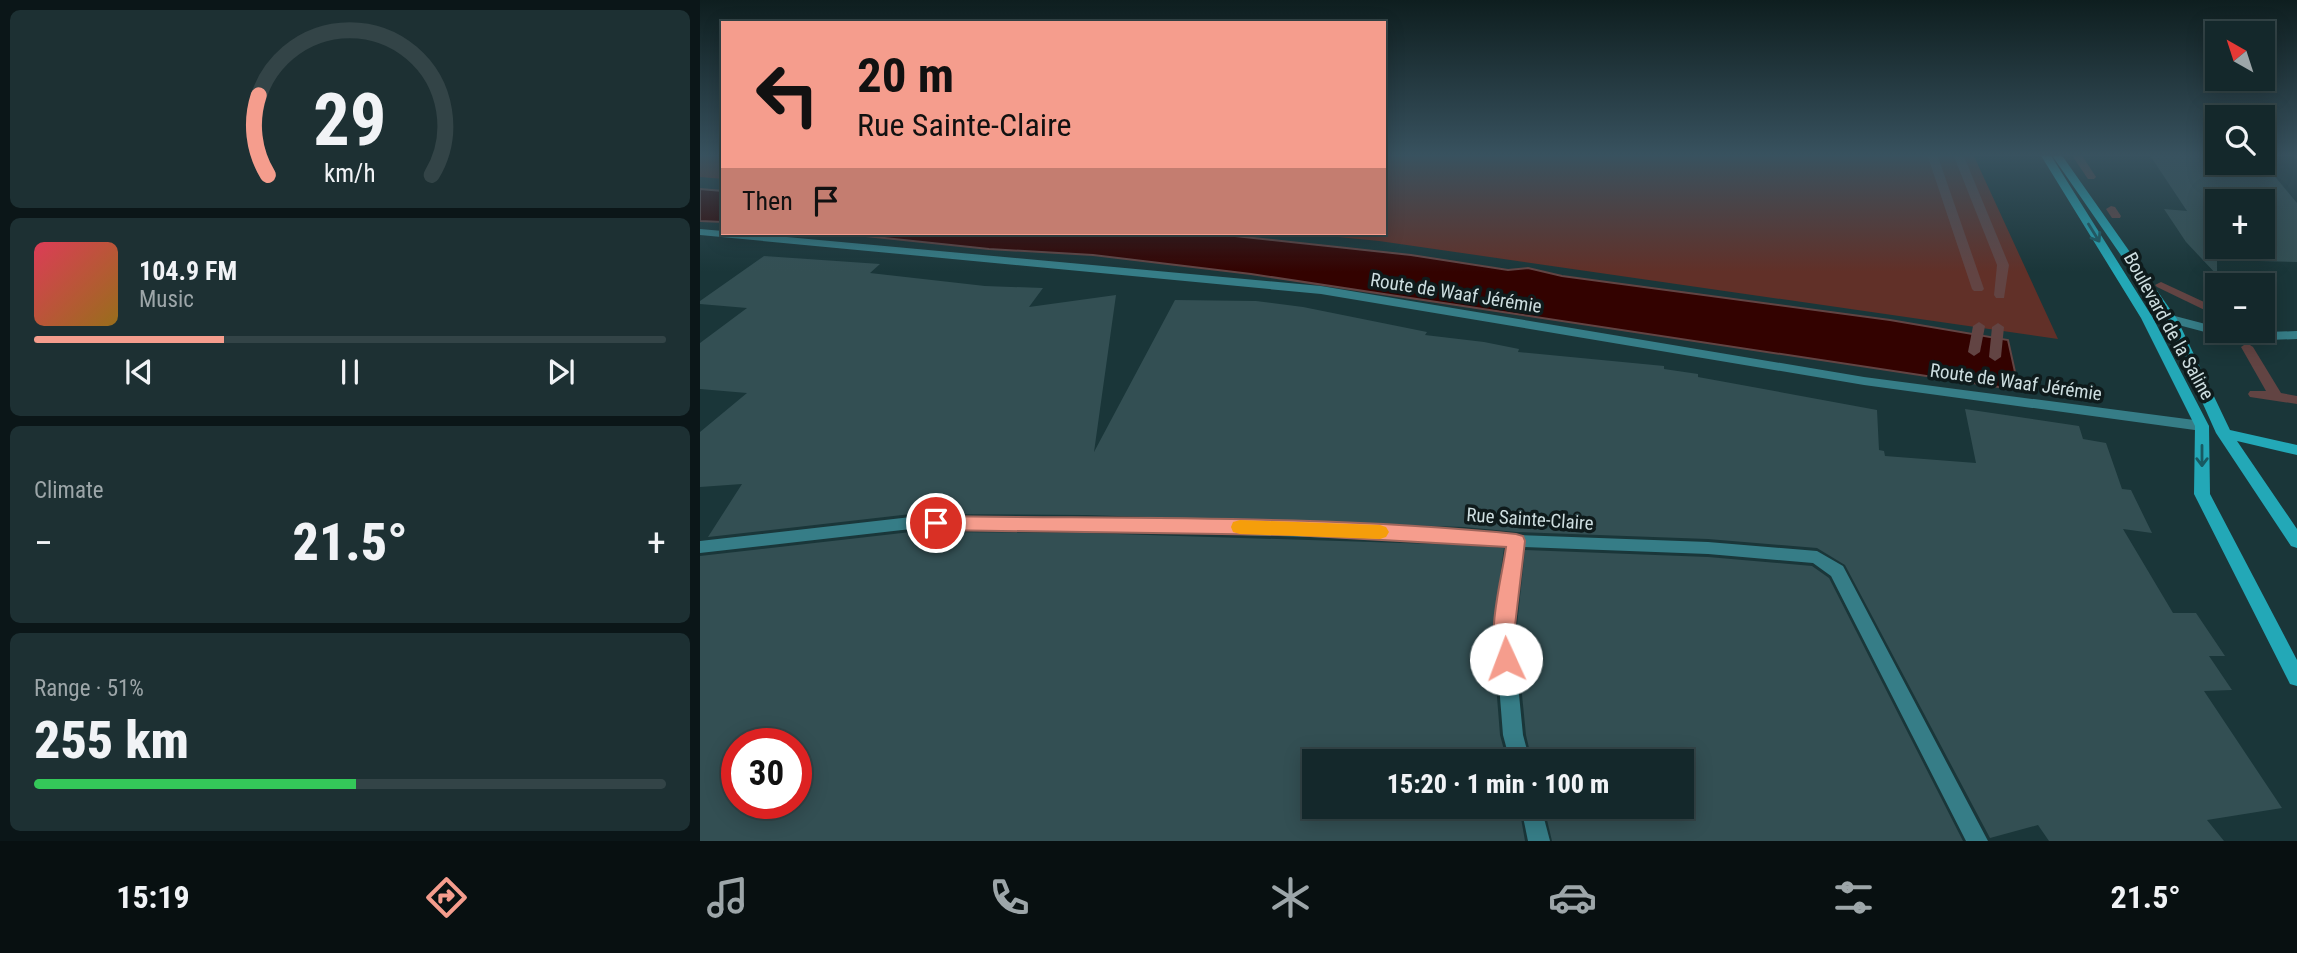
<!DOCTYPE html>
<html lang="en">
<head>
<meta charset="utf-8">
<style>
	:root { --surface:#14282b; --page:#1d3033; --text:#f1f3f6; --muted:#9da6a9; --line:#334447; --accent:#f59d8d }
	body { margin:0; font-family:"Roboto Condensed",sans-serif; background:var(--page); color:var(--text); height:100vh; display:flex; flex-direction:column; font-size:26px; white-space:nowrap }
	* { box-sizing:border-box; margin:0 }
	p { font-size:23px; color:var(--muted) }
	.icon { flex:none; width:38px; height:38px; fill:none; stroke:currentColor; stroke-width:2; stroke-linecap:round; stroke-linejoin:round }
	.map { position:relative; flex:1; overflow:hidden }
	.details { display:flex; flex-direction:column; gap:10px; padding:10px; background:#0b1618; width:700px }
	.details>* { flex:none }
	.guide { position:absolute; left:21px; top:21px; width:665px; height:214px; border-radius:0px; box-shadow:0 4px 18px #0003,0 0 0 2px var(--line); background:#f59d8d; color:#111; overflow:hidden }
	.needle { width:46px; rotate:321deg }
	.controls { position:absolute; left:1505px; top:21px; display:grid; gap:14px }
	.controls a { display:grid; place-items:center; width:70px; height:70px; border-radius:0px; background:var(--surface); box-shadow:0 4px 18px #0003,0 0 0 2px var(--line); font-size:35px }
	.speed { position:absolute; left:21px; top:728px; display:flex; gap:14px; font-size:35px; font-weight:700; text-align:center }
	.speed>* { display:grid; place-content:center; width:91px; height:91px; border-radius:50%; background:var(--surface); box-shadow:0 4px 18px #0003,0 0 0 2px var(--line); line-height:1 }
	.speed .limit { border:10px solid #d22; background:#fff; color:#111 }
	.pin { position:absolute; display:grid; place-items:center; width:60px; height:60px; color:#fff; margin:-30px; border:4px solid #fff; border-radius:50%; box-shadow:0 2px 7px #0007 }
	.me { position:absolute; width:77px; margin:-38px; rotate:358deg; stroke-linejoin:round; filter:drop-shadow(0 0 5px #0008) }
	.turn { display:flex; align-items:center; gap:24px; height:147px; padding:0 21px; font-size:32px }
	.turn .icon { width:91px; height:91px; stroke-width:2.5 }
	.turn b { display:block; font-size:49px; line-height:60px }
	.then { display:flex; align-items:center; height:66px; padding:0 21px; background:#0003; gap:14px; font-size:26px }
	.big { font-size:52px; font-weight:800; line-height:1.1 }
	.details .widget { flex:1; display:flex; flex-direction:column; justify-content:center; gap:10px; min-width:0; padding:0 24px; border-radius:10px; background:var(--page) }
	.details .dial { align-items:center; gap:0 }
	.dial svg { height:182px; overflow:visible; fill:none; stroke:var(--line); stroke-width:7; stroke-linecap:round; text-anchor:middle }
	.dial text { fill:var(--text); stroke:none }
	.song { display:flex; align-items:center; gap:21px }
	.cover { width:84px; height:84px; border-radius:10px; background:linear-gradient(135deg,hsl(350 70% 55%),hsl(40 70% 35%)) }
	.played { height:7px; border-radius:4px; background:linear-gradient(90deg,var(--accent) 30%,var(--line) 30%) }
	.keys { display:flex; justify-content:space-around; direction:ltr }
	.heat { display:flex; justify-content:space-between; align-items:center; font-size:38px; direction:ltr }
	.charge { height:10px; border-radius:5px; background:linear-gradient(90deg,#34c759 51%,var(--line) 0) }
	.trip { position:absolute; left:602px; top:749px; width:392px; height:70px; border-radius:0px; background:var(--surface); box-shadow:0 4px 18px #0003,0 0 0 2px var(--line); font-weight:800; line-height:70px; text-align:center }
	.dock { display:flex; height:112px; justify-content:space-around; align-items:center; background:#081011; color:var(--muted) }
	.dock .icon { width:49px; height:49px }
	.dock .selected { color:var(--accent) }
	.dock b { font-size:32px; color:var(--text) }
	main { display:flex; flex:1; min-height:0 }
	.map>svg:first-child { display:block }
	.green { fill:#613028 }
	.water { fill:#330200; stroke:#624443; stroke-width:2 }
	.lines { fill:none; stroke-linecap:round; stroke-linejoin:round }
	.stream { fill:#624443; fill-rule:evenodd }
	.building { fill:#334f53; fill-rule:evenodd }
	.street { fill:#367d87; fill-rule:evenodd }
	.secondary { fill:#23a8b7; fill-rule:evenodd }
	.oneway { stroke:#185a62 }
	.route { fill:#f59d8d; stroke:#9f665c; stroke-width:2 }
	.slow { fill:#f59e0b }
	.labels { text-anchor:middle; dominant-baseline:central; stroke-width:7; stroke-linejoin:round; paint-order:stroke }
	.street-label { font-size:19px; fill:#cedee0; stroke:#0f1b1c }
</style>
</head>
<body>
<main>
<section class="details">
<div class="widget dial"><svg viewBox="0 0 100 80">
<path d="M14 69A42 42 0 1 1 86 69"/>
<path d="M14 69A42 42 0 0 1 10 34" stroke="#f59d8d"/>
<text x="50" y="56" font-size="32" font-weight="700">29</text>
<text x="50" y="72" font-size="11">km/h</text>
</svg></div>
<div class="widget">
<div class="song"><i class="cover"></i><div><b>104.9 FM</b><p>Music</p></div></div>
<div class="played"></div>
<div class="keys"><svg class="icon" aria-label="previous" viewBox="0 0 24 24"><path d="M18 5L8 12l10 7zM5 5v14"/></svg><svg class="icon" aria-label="pause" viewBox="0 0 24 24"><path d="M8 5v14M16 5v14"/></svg><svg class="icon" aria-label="next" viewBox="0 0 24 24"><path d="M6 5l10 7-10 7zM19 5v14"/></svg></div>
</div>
<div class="widget"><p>Climate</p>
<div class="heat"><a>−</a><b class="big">21.5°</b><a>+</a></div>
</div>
<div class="widget"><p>Range · 51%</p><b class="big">255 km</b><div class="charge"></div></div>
</section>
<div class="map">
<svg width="1597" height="841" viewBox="0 0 1597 841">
	<rect width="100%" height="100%" fill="#1a3639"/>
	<!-- green -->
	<g class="green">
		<polygon points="0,154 23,154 23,179 0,177"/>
		<polygon points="684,154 1273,154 1358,339 679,241 597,233 684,233"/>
	</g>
	<!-- water -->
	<g class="water">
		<polygon points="0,189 23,191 23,222 0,221"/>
		<polygon points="137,233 507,233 711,255 808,270 828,268 862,276 1190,320 1308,340 1319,390 551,274 393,255 289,249"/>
	</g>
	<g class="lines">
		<!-- stream -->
		<g class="stream">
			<polygon points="1227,154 1237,154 1284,289 1282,291 1274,291 1272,289"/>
			<polygon points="1253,154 1263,154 1309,265 1304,298 1296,298 1294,295 1297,265"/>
			<polygon points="1371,154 1381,154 1396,177 1394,179 1388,179"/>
			<polygon points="1589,154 1597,154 1597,159"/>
			<polygon points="1411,206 1415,207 1421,216 1420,218 1412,218 1406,209"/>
			<polygon points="1461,282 1517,308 1517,316 1457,287 1455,285"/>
			<polygon points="1279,322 1285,326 1280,352 1274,356 1268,352 1273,326"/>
			<polygon points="1298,323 1304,327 1301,357 1295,361 1289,357 1292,327"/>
			<polygon points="1547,343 1553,347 1581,393 1597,396 1597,404 1550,397 1548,394 1550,391 1566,391 1541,347"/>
		</g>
	</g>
	<!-- building -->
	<g class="building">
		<path d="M1449,154H1517V163L1563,162L1597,203V262L1517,260V275L1486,242L1464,209L1487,211ZM1517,201H1563V247H1517Z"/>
		<polygon points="64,256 180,264 170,273 285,286 343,288 329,307 416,295 394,452 475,300 556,301 603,307 727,332 725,335 784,342 819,349 818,352 964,366 964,369 998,374 998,377 1177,410 1179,450 1184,451 1185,456 1276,463 1265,409 1379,426 1383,439 1406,443 1422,489 1431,490 1452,533 1423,529 1473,613 1496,613 1525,656 1509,656 1532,690 1504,691 1582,808 1507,820 1524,841 1349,841 1338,825 1290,838 1145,565 1117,548 1008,539 816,532 764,527 386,515 211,514 8,537 42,484 0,487 0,432 47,393 0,389 0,343 47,308 0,304 0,301"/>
		<path d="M211,532L386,533L764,545L804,548L792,634L800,735L807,761H614V807H819L825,841H0V556ZM37,744H96V803H37Z"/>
		<polygon points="825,550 1008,557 1112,566 1129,578 1263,841 852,841 844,807 982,807 982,761 832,761 826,735 816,634"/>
	</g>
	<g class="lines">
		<!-- street -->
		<g class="street">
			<polygon points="0,229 23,231 23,233 43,233 621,286 1164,377 1502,421 1509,426 1502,431 1164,385 621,294 0,235"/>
			<polygon points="1471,315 1517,327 1517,331 1539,333 1597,331 1597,339 1539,341 1467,322 1465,319"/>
			<polygon points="211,517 386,518 764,530 816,535 1008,542 1117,551 1143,566 1288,841 1266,841 1131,576 1113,563 1008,554 823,547 813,634 823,735 830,761 810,761 803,735 795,634 807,546 764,542 386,530 211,529 0,553 0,541"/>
			<polygon points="821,807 841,807 850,841 828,841"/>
		</g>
		<!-- secondary -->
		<g class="secondary">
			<polygon points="1340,154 1350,154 1453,318 1509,426 1510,494 1597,660 1597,686 1590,684 1494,494 1495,426 1441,318"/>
			<polygon points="1351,154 1361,154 1477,319 1530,430 1597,445 1597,455 1537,441 1597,529 1597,548 1591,546 1516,433 1465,319"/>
		</g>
	</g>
	<!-- one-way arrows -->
	<defs><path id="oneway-shaft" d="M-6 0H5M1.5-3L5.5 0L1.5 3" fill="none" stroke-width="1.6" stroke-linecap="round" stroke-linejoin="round" transform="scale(1.75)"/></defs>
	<g class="oneway">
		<use href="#oneway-shaft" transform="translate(1394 233) rotate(58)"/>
		<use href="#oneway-shaft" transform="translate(1502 456) rotate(90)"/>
	</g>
	<!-- sky -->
	<linearGradient id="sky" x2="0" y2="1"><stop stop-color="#0e1e1f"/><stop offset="0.57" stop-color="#38525f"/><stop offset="1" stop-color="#38525f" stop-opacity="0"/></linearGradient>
	<rect width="1597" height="272" fill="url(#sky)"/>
	<!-- route -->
	<path class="route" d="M236,516C429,519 624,515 816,534L823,536L825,541L814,634L816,659L813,665L806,668L799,665C785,637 802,578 806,547L593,535L236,530L229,528L227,523L229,518Z"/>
	<!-- slow -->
	<polygon class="slow" points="540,520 680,525 686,527 689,532 686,537 680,539 540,534 533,532 531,527 533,522"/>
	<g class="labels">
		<!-- street labels -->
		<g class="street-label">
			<text transform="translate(756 293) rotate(9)">Route de Waaf Jérémie</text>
			<text transform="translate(1469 326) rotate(61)">Boulevard de la Saline</text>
			<text transform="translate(1316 382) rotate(8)">Route de Waaf Jérémie</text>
			<text transform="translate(830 519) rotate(4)">Rue Sainte-Claire</text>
		</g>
	</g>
</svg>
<div class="controls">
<a><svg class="needle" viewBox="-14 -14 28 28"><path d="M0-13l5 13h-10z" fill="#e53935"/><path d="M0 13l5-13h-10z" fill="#9da6a9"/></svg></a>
<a><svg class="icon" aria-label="search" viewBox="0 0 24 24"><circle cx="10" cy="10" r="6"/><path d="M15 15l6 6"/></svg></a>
<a>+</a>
<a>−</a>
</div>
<div class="speed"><div class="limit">30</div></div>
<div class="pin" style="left:236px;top:523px;background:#d93025"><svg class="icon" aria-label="arrive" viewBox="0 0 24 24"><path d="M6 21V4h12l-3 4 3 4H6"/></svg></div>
<svg class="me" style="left:806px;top:659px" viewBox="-20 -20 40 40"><circle r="19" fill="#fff"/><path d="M0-13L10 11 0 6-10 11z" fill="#f59d8d"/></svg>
<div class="trip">15:20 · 1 min · 100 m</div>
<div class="guide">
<div class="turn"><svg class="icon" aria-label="left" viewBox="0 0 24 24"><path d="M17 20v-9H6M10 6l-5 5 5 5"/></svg><div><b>20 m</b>Rue Sainte-Claire</div></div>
<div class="then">Then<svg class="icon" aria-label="arrive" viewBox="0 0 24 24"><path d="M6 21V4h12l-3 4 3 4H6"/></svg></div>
</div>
</div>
</main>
<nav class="dock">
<b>15:19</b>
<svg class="icon selected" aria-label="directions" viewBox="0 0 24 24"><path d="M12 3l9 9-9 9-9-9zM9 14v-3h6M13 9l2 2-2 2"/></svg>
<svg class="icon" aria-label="music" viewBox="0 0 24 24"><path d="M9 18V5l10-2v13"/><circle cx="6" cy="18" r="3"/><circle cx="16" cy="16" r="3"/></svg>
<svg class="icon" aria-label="phone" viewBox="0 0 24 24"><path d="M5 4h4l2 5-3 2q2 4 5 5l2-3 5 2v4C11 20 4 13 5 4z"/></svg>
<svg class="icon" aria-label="climate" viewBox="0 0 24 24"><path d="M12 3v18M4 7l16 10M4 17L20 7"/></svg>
<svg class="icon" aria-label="car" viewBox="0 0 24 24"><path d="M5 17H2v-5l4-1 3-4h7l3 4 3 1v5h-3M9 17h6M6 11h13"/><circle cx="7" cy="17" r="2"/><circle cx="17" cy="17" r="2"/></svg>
<svg class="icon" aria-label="filters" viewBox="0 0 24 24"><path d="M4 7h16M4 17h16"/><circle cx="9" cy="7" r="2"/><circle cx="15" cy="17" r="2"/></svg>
<b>21.5°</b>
</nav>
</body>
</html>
